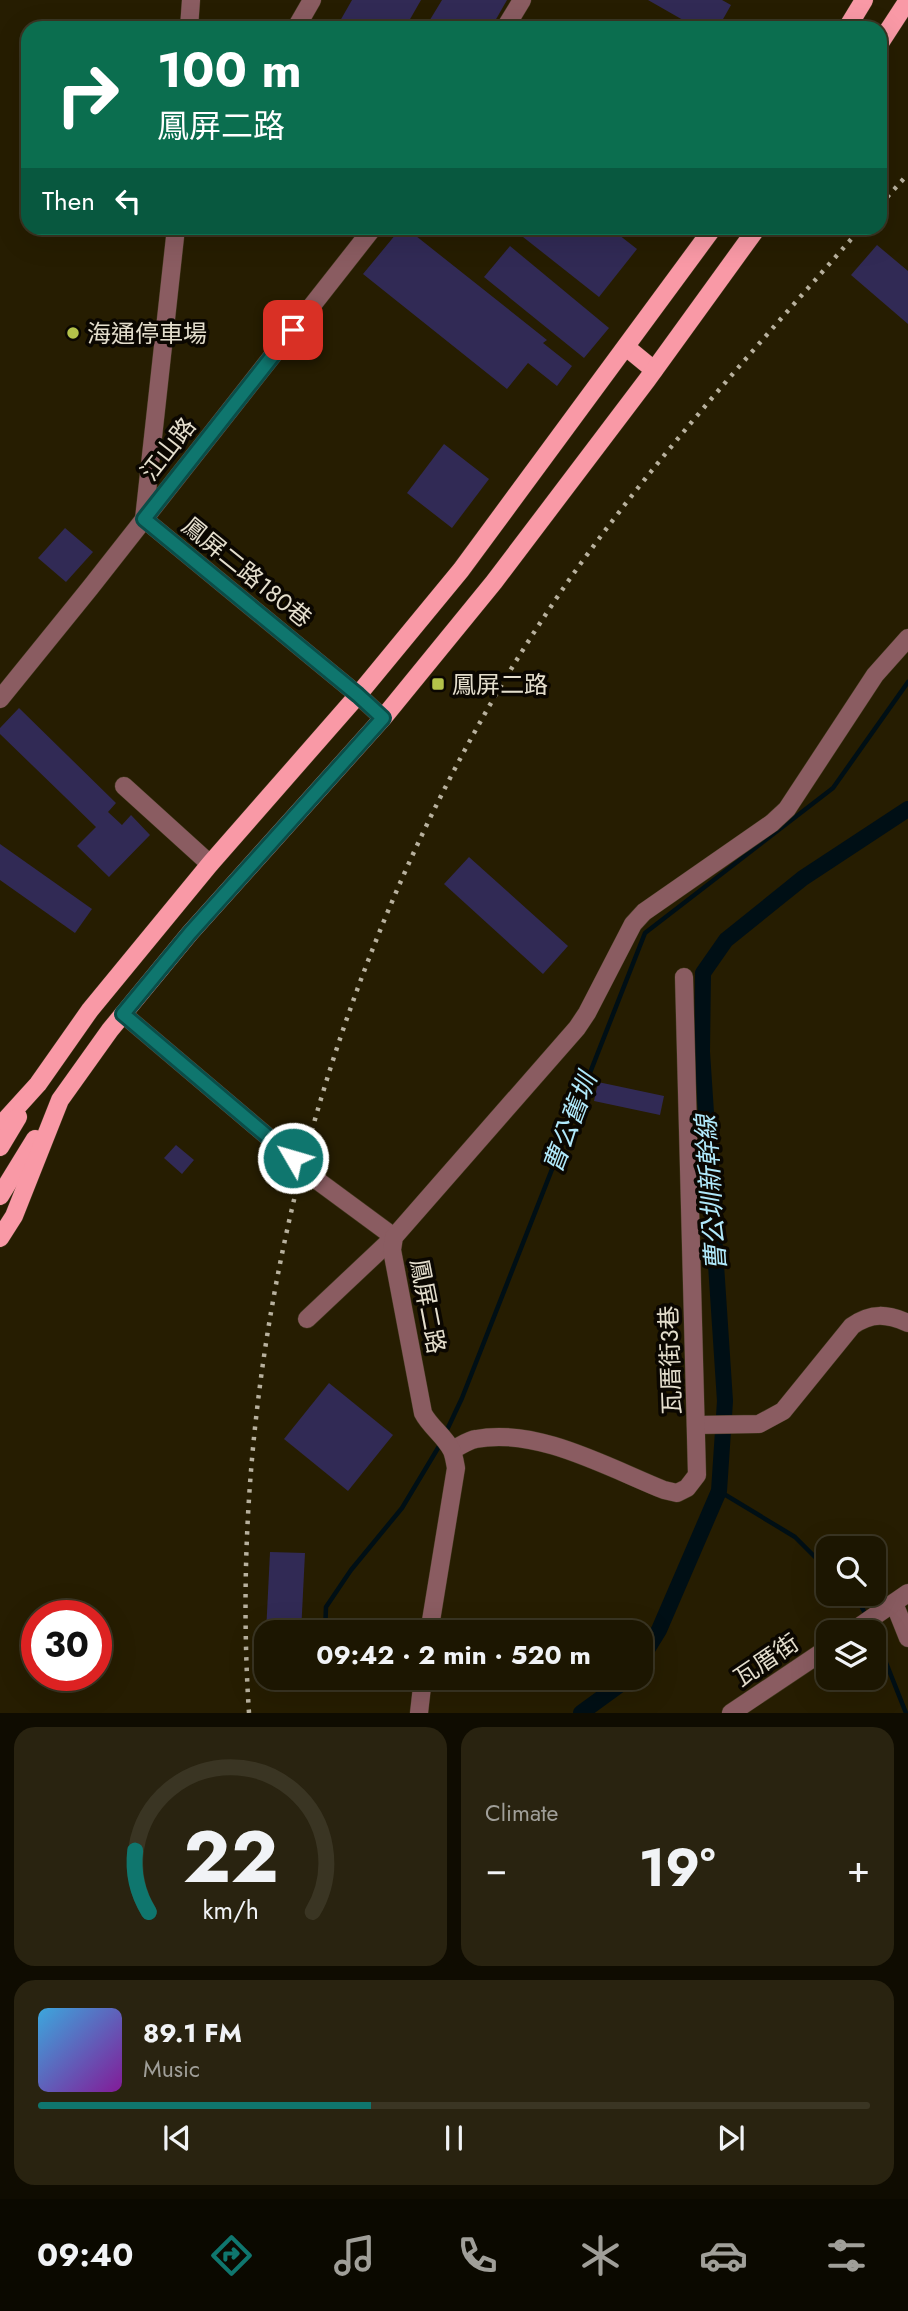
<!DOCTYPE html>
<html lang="en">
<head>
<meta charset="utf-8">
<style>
	:root { --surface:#1c1601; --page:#292310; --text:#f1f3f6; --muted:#a09f99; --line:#3a3523; --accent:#0f766e }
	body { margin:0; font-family:Jost,"Noto Sans TC",sans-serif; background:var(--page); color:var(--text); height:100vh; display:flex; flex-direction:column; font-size:26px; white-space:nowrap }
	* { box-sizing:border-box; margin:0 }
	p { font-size:23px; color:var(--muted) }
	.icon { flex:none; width:38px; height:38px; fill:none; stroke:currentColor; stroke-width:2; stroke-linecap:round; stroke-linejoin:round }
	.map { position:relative; height:1713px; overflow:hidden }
	.details { display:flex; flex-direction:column; gap:14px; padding:14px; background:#0f0c01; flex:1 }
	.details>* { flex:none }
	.banner { position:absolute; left:21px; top:21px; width:866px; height:214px; border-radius:21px; box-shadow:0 7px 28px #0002,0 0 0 2px var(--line); background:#0b6e4f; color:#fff; overflow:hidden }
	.controls { position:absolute; left:816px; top:1536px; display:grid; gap:14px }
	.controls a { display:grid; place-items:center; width:70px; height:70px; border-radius:14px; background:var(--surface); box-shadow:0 7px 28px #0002,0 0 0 2px var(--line); font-size:35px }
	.speed { position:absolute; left:21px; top:1600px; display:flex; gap:14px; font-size:35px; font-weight:700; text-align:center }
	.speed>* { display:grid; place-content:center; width:91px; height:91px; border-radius:50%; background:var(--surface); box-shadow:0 7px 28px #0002,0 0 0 2px var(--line); line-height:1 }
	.speed .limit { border:10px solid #d22; background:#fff; color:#111 }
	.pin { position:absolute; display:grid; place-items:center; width:60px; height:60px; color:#fff; margin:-30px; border-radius:14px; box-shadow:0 4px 10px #0006 }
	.me { position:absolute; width:77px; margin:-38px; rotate:308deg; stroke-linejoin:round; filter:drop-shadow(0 0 5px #0008) }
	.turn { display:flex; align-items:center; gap:24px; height:147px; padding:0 21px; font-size:32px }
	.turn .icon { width:91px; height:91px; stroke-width:2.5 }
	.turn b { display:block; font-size:49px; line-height:60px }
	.then { display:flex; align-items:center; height:66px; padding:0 21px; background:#0003; gap:14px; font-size:26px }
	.big { font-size:52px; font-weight:700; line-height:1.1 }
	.details .card { flex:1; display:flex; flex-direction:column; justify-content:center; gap:10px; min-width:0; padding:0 24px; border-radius:21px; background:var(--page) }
	.details .dial { align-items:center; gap:0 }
	.dial svg { height:182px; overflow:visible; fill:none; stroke:var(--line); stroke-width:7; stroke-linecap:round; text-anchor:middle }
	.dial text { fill:var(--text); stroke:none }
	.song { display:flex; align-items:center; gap:21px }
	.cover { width:84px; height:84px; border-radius:10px; background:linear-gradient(135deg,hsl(200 70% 55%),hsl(290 70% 35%)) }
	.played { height:7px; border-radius:4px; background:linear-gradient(90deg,var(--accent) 40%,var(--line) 40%) }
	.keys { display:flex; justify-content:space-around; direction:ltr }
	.heat { display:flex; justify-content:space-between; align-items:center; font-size:38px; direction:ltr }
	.details .tiles { flex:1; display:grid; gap:14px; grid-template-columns:1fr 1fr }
	.card:last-child { grid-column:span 2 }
	.trip { position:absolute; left:254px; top:1620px; width:399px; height:70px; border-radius:21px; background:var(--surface); box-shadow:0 7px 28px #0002,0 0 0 2px var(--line); font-weight:700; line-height:70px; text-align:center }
	.tabs { display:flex; height:112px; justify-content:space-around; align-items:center; background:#0b0900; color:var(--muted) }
	.tabs .icon { width:49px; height:49px }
	.tabs .current { color:var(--accent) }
	.tabs b { font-size:32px; color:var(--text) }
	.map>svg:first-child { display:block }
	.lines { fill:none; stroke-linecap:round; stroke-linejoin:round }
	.stream { stroke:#000f15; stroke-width:4.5 }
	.canal { stroke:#000f15; stroke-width:16 }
	.building { fill:#312a55 }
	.minor-tunnel { stroke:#423a20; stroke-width:18; stroke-dasharray:18 9; stroke-linecap:butt }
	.minor-casing { stroke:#41381e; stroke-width:19 }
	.major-casing { stroke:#41381e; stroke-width:19 }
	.minor { stroke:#8a5c61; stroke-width:18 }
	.major { stroke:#f999a6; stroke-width:18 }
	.rail { stroke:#b8b19e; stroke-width:4.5; stroke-dasharray:3.5 7; stroke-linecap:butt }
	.route-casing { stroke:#0a4d48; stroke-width:18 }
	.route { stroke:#0f766e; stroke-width:12 }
	.poi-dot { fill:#b4c24a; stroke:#0b0701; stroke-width:2.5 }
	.labels { text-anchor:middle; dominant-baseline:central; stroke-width:7; stroke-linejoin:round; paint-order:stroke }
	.poi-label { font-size:24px; fill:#e4decd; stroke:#0b0701; text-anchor:start }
	.street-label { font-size:24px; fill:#e4decd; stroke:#0b0701 }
	.water-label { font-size:26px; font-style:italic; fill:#b0e9fb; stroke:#0b0701 }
</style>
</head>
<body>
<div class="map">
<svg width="908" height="1713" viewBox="0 0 908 1713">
	<rect width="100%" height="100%" fill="#261d01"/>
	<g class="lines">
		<!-- stream -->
		<g class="stream">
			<polyline points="446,1432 462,1398 645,933 833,788 908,682"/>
			<polyline points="719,1491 795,1537 828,1570"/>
			<polyline points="852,1594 858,1600 867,1617"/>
			<polyline points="871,1625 906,1713"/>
			<polyline points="325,1633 326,1607 351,1570 402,1508 441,1443"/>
		</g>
		<!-- canal -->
		<g class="canal">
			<polyline points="640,1661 659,1630 719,1491 725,1401 702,1052 703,973 726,940 803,878 908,809"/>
			<polyline points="581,1713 629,1678"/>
		</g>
	</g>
	<!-- building -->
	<g class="building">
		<polygon points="352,0 421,0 405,28 336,28"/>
		<polygon points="442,0 507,0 491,28 425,28"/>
		<polygon points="648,0 722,0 731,5 718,28 697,28"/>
		<polygon points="401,228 406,228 547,340 543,343 572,366 557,386 528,363 507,389 363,274"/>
		<polygon points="522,228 610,228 637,249 599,297 518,233"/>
		<polygon points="877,245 908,271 908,324 851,275"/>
		<polygon points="510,246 609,328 584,358 484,277"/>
		<polygon points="444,444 489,479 452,528 407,493"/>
		<polygon points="65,528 93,552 66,582 38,558"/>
		<polygon points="19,708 116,803 108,812 122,825 131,815 150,835 109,877 77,846 96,827 0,734 0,728"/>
		<polygon points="0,844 92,909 75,933 0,880"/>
		<polygon points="469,857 568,946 543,974 444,884"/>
		<polygon points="598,1082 664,1096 660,1115 594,1101"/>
		<polygon points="176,1145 194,1160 182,1174 164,1158"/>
		<polygon points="329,1383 393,1435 348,1491 284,1439"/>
		<polygon points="270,1552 305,1553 301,1633 266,1633"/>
	</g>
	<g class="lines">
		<!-- minor-tunnel -->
		<polyline class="minor-tunnel" points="293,1158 314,1178"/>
		<!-- minor casing -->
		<g class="minor-casing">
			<g id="minor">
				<polyline points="189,28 191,0"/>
				<polyline points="300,28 297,26 312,0"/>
				<polyline points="505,28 522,0"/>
				<polyline points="176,228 144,519 358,695 383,718"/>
				<polyline points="0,699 90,588 373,228"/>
				<polyline points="124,786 210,864"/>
				<polyline points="123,1014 293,1158"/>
				<polyline points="307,1319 394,1237 314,1178"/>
				<path d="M696,1425L759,1424L783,1411L852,1326C872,1312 887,1314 908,1323"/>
				<path d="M452,1450C459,1447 468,1440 476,1439C537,1427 609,1468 664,1490L677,1493L687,1488L697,1475L684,977"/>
				<polyline points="894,1603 908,1638"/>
				<path d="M429,1633L456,1468C455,1463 454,1456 452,1451C445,1436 430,1427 423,1413L392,1250L394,1237L577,1028L587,1013L633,924L644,912L772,823L787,809L875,675L908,638"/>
				<polyline points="850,1633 908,1593"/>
				<polyline points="419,1713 423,1678"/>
				<polyline points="731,1713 828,1648"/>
			</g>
		</g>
		<!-- major casing -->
		<g class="major-casing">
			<g id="major">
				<polyline points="847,28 864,0"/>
				<polyline points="880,43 908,0"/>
				<polyline points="626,347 654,370"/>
				<polyline points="0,1126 38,1084 90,1010 210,864 358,695 461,570 713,228"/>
				<polyline points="0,1147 18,1117"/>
				<polyline points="0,1196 35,1139"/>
				<polyline points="0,1238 14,1216 60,1100 110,1030 190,933 383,718 494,582 647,380 757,228"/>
			</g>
		</g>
		<!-- minor -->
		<use href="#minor" class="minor"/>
		<!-- major -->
		<use href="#major" class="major"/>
		<!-- rail -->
		<g class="rail">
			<polyline points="880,205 908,174"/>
			<path d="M249,1713C223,1318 344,904 569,580C657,455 761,342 861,228"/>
		</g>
	</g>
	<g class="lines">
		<!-- route casing -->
		<g class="route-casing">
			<polyline id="route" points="293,1158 123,1014 190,933 383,718 358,695 144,519 293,330"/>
		</g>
		<!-- route -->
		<use href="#route" class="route"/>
	</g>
	<!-- markers -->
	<g class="poi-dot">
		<circle cx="73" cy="333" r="7"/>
		<rect x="431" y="677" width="14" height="14" rx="3.5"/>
	</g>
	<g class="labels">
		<!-- poi labels -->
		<g class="poi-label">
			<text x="87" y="333">海通停車場</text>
			<text x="452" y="684">鳳屏二路</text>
		</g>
		<!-- street labels -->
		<g class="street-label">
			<text transform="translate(168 449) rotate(-52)">江山路</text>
			<text transform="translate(247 572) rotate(39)">鳳屏二路180巷</text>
			<text transform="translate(428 1306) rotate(79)">鳳屏二路</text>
			<text transform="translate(670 1360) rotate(-92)">瓦厝街3巷</text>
			<text transform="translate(766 1660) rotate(-34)">瓦厝街</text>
		</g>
		<!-- water labels -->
		<g class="water-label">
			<text transform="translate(570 1123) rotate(-69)">曹公舊圳</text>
			<text transform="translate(711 1193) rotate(-94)">曹公圳新幹線</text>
		</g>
	</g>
</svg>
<div class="controls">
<a><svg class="icon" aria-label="search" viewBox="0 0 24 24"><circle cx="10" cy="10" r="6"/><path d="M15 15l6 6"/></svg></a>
<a><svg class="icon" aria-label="layers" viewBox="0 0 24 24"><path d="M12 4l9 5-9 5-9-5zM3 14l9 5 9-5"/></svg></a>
</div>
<div class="speed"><div class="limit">30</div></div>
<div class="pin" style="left:293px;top:330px;background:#d93025"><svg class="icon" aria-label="arrive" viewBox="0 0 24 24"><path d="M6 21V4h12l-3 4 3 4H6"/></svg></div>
<svg class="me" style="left:293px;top:1158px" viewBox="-20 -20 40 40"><circle r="17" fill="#0f766e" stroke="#fff" stroke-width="3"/><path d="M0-11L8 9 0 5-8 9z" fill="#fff"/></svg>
<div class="trip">09:42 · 2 min · 520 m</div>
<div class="banner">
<div class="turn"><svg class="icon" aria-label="right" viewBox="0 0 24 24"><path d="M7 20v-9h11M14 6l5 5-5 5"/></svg><div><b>100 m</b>鳳屏二路</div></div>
<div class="then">Then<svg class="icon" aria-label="left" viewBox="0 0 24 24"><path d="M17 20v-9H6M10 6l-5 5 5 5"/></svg></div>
</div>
</div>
<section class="details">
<div class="tiles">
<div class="card dial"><svg viewBox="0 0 100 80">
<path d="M14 69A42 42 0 1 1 86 69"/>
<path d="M14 69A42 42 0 0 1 8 42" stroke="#0f766e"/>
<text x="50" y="56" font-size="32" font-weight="700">22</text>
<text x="50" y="72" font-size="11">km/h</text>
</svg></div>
<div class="card"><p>Climate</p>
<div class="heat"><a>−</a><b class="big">19°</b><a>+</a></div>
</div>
<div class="card">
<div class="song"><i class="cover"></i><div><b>89.1 FM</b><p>Music</p></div></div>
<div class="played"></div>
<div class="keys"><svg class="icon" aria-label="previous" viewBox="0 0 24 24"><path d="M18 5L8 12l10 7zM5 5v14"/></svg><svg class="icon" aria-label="pause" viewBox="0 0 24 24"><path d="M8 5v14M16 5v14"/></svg><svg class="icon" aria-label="next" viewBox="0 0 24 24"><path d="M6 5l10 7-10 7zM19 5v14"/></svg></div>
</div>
</div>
</section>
<nav class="tabs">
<b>09:40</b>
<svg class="icon current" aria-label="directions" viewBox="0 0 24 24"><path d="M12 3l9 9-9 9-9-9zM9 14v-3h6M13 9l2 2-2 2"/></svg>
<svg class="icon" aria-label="music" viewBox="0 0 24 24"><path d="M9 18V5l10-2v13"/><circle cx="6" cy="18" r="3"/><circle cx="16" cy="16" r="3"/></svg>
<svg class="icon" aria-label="phone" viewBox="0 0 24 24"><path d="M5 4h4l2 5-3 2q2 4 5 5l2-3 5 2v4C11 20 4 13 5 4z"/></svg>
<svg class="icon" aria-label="climate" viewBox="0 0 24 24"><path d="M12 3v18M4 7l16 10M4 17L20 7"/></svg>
<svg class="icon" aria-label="car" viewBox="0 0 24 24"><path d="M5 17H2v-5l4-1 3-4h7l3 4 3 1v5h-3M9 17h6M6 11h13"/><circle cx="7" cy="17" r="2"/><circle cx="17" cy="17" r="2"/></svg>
<svg class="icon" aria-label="filters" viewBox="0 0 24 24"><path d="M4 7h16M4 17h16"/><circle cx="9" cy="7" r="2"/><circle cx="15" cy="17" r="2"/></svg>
</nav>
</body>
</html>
